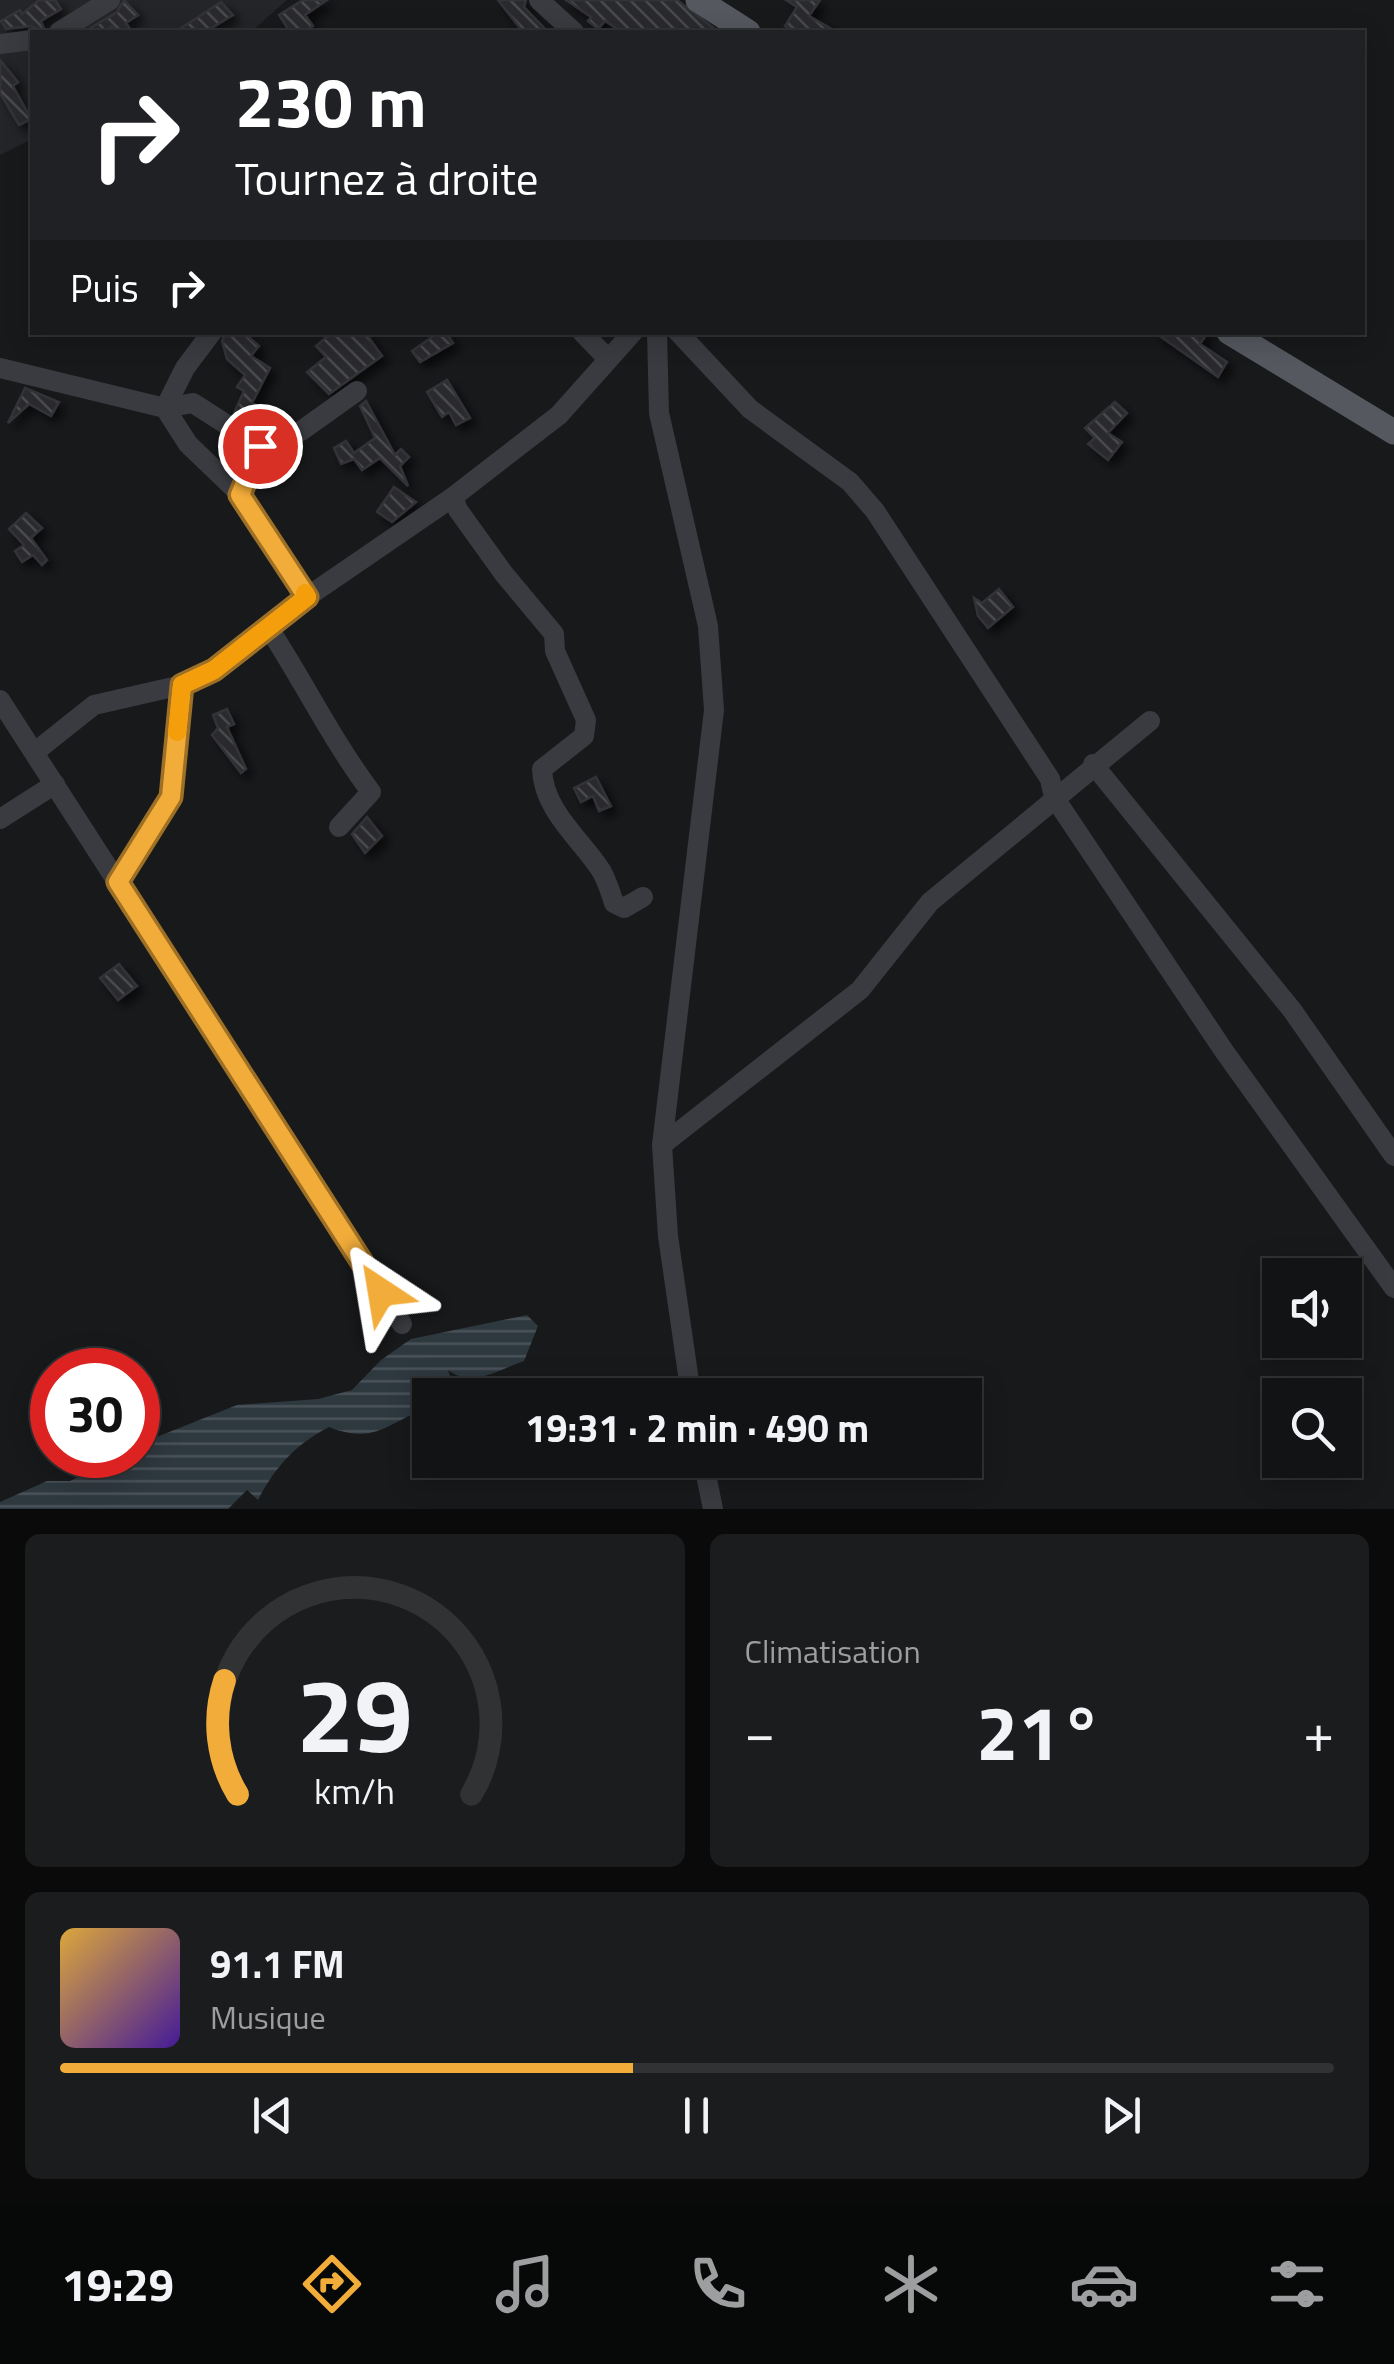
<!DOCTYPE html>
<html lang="fr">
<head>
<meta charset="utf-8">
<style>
	:root { --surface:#121314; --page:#1b1c1d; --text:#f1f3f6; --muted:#9c9ea0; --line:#313234; --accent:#f1ac3a }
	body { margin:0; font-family:"Titillium Web",sans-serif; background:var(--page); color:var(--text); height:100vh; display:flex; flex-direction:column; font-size:38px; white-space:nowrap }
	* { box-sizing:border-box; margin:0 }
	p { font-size:32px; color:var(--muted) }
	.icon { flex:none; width:55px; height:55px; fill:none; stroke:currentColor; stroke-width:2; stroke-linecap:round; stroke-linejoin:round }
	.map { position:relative; height:1509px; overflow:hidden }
	.details { display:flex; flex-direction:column; gap:25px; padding:25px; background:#0a0a0b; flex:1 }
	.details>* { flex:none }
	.banner { position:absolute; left:30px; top:30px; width:1335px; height:305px; border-radius:0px; box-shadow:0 5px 25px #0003,0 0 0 2px var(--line); background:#202124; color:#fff; overflow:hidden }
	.tools { position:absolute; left:1262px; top:1258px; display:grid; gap:20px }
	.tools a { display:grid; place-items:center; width:100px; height:100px; border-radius:0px; background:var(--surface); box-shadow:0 5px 25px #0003,0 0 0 2px var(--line); font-size:50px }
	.speed { position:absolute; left:30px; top:1348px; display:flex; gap:20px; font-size:50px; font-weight:700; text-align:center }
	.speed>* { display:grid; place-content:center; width:130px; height:130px; border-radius:50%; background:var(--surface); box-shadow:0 5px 25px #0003,0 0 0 2px var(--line); line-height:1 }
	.speed .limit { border:15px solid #d22; background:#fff; color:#111 }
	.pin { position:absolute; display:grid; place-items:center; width:85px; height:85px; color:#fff; margin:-42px; border:5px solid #fff; border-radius:50%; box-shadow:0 2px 10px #0007 }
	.me { position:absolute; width:110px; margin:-55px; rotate:327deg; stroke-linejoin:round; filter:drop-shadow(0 0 8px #0008) }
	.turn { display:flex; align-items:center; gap:35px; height:210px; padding:0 40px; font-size:45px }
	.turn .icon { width:130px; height:130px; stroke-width:2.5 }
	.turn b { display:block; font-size:70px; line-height:85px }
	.then { display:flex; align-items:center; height:95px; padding:0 40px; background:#0003; gap:20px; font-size:38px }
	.big { font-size:75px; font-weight:700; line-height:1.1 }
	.details .tile { flex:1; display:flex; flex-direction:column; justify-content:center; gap:15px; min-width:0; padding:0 35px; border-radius:15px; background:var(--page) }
	.details .dial { align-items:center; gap:0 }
	.dial svg { height:260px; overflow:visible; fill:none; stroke:var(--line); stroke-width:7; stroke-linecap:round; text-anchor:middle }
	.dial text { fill:var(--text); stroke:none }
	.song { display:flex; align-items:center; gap:30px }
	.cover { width:120px; height:120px; border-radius:15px; background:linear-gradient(135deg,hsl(40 70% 55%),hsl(260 70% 35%)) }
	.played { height:10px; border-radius:5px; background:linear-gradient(90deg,var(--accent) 45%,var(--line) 45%) }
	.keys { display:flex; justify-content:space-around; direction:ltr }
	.heat { display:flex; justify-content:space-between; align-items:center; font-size:55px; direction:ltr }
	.details .tiles { flex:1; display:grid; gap:25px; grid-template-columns:1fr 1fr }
	.tile:last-child { grid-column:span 2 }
	.trip { position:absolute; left:412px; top:1378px; width:570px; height:100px; border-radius:0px; background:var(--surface); box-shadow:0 5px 25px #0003,0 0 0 2px var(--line); font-weight:700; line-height:100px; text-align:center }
	.tab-bar { display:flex; height:160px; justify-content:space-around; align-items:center; background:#070808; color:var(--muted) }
	.tab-bar .icon { width:70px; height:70px }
	.tab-bar .selected { color:var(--accent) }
	.tab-bar b { font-size:45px; color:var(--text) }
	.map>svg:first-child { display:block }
	.built { fill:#242528 }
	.water { fill:url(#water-rules) }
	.building { fill:url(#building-back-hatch); stroke:#323337; stroke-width:2.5; filter:url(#shadow) }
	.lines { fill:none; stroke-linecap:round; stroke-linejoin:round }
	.minor { stroke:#393b40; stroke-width:20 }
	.major { stroke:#55585f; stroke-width:25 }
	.route-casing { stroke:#9d7026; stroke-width:25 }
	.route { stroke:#f1ac3a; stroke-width:18 }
	.slow { stroke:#f59e0b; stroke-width:18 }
</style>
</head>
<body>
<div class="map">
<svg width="1394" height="1509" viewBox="0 0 1394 1509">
	<defs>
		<pattern id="water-rules" width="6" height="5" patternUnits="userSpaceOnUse" patternTransform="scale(2.5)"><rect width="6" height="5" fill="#2e383f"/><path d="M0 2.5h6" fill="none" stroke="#4a5259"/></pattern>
		<pattern id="building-back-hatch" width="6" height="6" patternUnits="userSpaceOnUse" patternTransform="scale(2.5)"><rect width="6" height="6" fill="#2b2c2f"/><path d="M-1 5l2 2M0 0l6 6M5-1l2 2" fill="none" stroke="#47484b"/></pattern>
		<filter id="shadow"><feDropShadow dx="6" dy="6" stdDeviation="5" flood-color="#0009"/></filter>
	</defs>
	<rect width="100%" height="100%" fill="#18191b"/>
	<!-- built -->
	<polygon class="built" points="0,0 287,0 251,32 32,32 32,139 0,155"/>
	<!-- water -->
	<path class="water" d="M527,1315L538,1326L524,1361C498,1370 472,1388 448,1370L457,1395H430V1408C387,1421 377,1446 329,1427C296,1444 275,1467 258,1500L247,1490L228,1509H0V1502L47,1481H70L123,1455H138V1446L144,1442L237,1405L318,1399L352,1390L381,1360L411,1339Z"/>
	<!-- building -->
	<g class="building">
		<polygon points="39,0 55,0 61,9 41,21 45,32 31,26 6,29 1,21 20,10 22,14"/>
		<polygon points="124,0 138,15 126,23 132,32 116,32 112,26 104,32 84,32 117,12"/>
		<polygon points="303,0 327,0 305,15 313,26 304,32 290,32 279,15"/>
		<polygon points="498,0 526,0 524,7 548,32 523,32"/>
		<polygon points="566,0 677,0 719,32 622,32 605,21 598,29 588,21 591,17"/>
		<polygon points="786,0 820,0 809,16 837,32 794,32 785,26 797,7"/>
		<polygon points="221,2 233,15 205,32 175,32"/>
		<polygon points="0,60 18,82 13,86 31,119 19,125 0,93"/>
		<polygon points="226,332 243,332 259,346 251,356 270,368 252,403 267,411 279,409 277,425 262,431 245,420 247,414 241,417 234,413 244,391 237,387 245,375 227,359 222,341"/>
		<polygon points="332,332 365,332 382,356 329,394 307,372 326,357 316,346"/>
		<polygon points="439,332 446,332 453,343 420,362 412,351"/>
		<polygon points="1154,332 1208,332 1200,344 1227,362 1218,377"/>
		<polygon points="447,380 470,418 456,425 449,412 442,417 427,392"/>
		<polygon points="25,388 59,402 51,416 29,404 8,423"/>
		<polygon points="366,401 395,455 401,449 409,457 400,466 408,486 380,458 362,470 354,459 341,464 334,448 346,441 354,453 375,438 360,406"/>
		<polygon points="1115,402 1127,413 1108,433 1122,442 1108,460 1088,444 1095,438 1085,428"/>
		<polygon points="394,487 416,502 392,522 377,512"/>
		<polygon points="26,513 42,528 31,538 47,560 42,565 33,555 22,562 15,551 24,545 9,529"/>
		<polygon points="999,589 1013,607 988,628 978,616 974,598 982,603"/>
		<polygon points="227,709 234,724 227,727 246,769 241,773 212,735 218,728 213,715"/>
		<polygon points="596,777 611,806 599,811 593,796 581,802 574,788"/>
		<polygon points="367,817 382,836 365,853 352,834"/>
		<polygon points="119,964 137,986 118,1000 100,978"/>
	</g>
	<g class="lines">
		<!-- minor -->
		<g class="minor">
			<polyline points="539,0 574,32"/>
			<polyline points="59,32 110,0"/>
			<polyline points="0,44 32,40"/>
			<polyline points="212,332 185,368 165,408 193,403 260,446"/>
			<polyline points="582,332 608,359"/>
			<polyline points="657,332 659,413 708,626 714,710 662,1145 668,1236 691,1395"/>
			<polyline points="678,332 750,409 850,482 875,511 1050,779 1054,797 1224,1051 1394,1288"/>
			<polyline points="0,368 165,408 188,444 241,495 307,597"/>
			<polyline points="241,495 260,446 301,431 357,391"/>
			<path d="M453,497L458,510L504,574L554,634L555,651L586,720L584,736L542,769C543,808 577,836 598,866C606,876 610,891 614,903L624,908L643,897"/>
			<path d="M268,627C304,682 332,740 371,792L339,827"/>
			<polyline points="0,700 402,1324"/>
			<polyline points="35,752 94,705 182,685 213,670 307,597 453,497 559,415 633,332"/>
			<polyline points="1093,764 1292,1010 1394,1156"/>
			<polyline points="0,819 55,784"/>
			<polyline points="118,882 171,797 182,685"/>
			<polyline points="662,1145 860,990 930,902 1150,721"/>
			<polyline points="703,1460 713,1509"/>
		</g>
		<!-- major -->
		<g class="major">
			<polyline points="698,0 748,32"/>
			<polyline points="1229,332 1394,432"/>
		</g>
	</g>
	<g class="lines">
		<!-- route casing -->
		<g class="route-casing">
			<polyline id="route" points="260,446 240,495 307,597 214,670 182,685 171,797 118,882 381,1292"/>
		</g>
		<!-- route -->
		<use href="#route" class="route"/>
		<!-- slow -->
		<polyline class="slow" points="177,732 182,685 214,670 307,597 305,593"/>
	</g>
</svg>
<div class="tools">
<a><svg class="icon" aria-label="sound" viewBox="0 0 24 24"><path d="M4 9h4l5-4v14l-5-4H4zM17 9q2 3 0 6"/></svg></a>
<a><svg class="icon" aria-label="search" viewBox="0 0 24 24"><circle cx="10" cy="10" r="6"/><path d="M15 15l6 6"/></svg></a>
</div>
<div class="speed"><div class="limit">30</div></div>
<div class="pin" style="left:260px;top:446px;background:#d93025"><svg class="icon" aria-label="arrive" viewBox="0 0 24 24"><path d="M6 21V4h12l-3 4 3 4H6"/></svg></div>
<svg class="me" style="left:381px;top:1292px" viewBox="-20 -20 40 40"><path d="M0-17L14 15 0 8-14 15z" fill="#f1ac3a" stroke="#fff" stroke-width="4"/></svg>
<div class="trip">19:31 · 2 min · 490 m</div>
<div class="banner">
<div class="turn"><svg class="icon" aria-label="right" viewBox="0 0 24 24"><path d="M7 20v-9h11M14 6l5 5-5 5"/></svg><div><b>230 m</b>Tournez à droite</div></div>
<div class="then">Puis<svg class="icon" aria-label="right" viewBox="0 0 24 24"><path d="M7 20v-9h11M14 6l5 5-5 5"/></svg></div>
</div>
</div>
<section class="details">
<div class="tiles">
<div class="tile dial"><svg viewBox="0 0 100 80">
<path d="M14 69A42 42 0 1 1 86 69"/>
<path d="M14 69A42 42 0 0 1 10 34" stroke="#f1ac3a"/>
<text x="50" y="56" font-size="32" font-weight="700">29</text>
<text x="50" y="72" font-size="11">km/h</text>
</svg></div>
<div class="tile"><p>Climatisation</p>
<div class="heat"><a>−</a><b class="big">21°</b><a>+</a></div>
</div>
<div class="tile">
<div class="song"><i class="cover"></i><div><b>91.1 FM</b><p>Musique</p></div></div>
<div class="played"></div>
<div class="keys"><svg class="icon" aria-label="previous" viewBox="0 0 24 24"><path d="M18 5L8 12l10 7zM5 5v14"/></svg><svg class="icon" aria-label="pause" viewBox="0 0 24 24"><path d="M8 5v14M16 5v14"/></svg><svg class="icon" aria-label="next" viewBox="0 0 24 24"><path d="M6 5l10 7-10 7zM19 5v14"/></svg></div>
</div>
</div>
</section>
<nav class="tab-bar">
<b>19:29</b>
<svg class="icon selected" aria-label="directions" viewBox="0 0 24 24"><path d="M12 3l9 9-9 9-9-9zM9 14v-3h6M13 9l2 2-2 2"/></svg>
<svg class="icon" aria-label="music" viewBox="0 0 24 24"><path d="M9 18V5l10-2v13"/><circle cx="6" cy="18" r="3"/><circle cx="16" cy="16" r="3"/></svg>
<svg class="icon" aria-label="phone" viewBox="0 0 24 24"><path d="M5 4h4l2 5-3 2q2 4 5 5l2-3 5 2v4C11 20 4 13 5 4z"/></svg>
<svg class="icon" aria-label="climate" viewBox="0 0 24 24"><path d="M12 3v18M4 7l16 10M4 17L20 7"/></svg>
<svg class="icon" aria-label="car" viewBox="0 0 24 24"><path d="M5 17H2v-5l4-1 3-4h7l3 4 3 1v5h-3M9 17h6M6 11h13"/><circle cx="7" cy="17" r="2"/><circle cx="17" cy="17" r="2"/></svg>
<svg class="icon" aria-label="filters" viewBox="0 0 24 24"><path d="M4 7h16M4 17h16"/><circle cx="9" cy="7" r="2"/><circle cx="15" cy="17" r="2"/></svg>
</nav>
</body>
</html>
